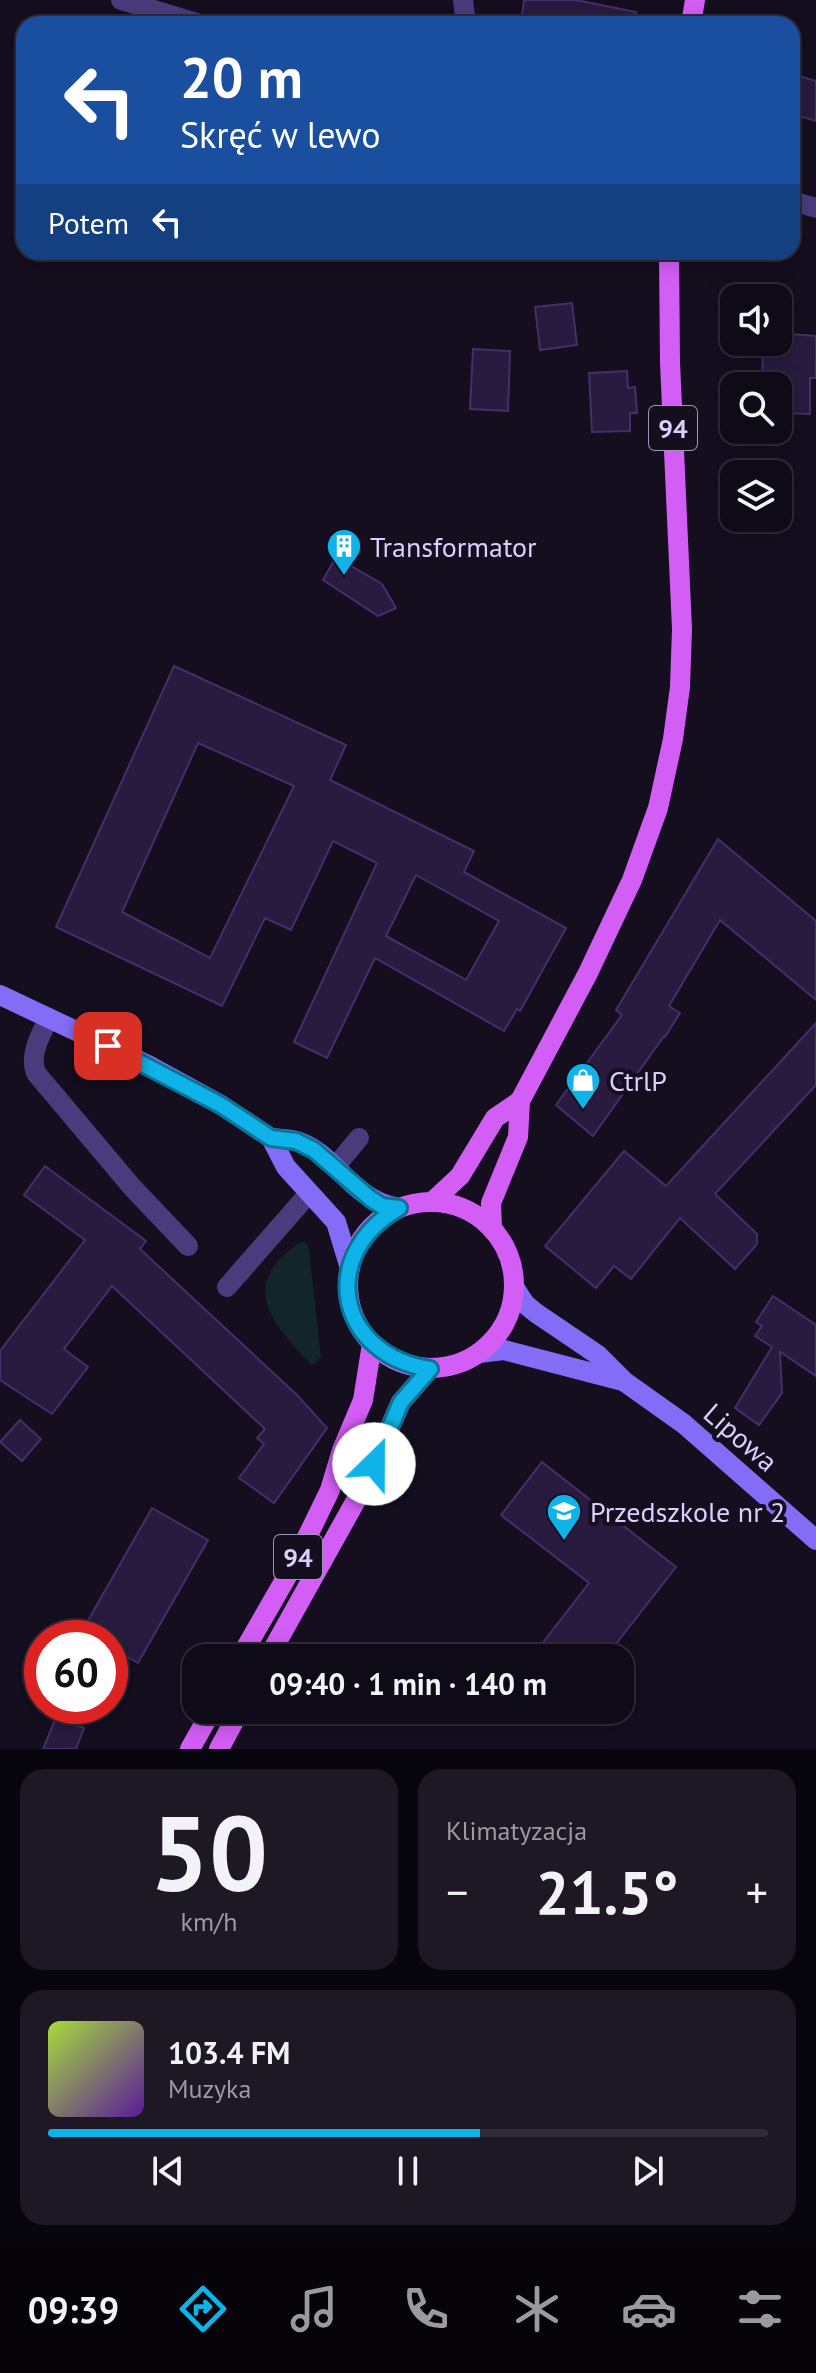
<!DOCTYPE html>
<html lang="pl">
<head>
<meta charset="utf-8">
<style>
	:root { --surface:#0f0a17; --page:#1d1824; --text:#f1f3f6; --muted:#9b9aa1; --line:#2f2b36; --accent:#0fb3e9 }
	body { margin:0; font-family:"PT Sans",sans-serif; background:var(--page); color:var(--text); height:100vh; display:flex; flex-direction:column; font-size:30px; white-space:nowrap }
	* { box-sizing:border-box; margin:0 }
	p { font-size:26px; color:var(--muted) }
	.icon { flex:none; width:44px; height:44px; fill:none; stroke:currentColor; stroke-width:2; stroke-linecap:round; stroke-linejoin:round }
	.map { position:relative; height:1749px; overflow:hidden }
	.drawer { display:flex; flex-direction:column; gap:20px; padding:20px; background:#08060d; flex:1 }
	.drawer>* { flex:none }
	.banner { position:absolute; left:16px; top:16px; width:784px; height:244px; border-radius:24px; box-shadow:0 4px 20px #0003,0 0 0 2px var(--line); background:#1a4fa0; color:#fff; overflow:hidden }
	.buttons { position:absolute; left:720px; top:284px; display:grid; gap:16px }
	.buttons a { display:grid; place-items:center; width:72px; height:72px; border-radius:16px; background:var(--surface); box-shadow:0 4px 20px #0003,0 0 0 2px var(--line); font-size:40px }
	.speed { position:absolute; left:24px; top:1620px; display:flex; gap:16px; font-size:40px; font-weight:700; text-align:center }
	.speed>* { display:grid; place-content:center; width:104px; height:104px; border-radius:50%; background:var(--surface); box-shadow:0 4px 20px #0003,0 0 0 2px var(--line); line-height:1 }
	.speed .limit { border:12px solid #d22; background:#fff; color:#111 }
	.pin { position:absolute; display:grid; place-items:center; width:68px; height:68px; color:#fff; margin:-34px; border-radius:16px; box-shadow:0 4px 12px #0006 }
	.me { position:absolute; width:88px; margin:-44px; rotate:23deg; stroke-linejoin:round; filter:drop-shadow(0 0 6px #0008) }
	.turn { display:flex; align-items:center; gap:28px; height:168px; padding:0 32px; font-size:36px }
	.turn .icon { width:104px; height:104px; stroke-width:2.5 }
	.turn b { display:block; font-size:56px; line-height:68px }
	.then { display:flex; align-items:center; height:76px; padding:0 32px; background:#0003; gap:16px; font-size:30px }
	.big { font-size:60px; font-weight:700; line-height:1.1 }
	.drawer .tile { flex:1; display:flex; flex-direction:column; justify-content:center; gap:12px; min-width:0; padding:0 28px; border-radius:24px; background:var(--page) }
	.drawer .dial { align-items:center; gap:0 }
	.dial b { font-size:104px; line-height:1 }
	.song { display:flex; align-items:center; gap:24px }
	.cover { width:96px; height:96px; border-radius:12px; background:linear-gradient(135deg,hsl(80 70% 55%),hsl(270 70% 35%)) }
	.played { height:8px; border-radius:4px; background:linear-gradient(90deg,var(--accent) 60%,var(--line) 60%) }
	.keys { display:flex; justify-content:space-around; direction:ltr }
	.heat { display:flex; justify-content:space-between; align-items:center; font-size:44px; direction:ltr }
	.drawer .tiles { flex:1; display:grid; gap:20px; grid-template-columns:1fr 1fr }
	.tile:last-child { grid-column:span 2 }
	.trip { position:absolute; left:182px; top:1644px; width:452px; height:80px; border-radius:24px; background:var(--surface); box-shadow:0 4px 20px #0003,0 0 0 2px var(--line); font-weight:700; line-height:80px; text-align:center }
	.dock { display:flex; height:128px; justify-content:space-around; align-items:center; background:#060409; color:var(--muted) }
	.dock .icon { width:56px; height:56px }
	.dock .current { color:var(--accent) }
	.dock b { font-size:36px; color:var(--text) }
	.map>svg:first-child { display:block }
	.green { fill:#122629 }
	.building { fill:#281b3f; stroke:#432f6a; stroke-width:2; fill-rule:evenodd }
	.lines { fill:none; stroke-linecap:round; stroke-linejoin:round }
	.street { stroke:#483c7c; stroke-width:20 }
	.secondary { stroke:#846df6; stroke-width:20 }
	.primary { stroke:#d35ef5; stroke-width:20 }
	.route-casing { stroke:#0a7497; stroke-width:20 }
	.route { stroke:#0fb3e9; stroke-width:14 }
	.labels { text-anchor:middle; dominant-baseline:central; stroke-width:8; stroke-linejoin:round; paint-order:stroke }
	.shield { fill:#140e1f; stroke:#9f95ba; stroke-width:2 }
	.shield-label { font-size:26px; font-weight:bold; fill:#dbcffc }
	.poi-label { font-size:28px; fill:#dbcffc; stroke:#140e1f; text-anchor:start }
	.street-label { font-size:28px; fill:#dbcffc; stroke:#140e1f }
</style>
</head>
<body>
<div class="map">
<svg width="816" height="1749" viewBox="0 0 816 1749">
	<rect width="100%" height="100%" fill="#140e1f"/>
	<!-- green -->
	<path class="green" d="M301,1242L307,1243L309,1250L321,1357L314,1364H311C272,1324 236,1284 301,1242Z"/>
	<!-- building -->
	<g class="building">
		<polygon points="524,0 576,0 636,12 635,24 521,24"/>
		<polygon points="792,74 816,81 816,121 792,114"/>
		<polygon points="572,303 577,345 540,350 535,307"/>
		<polygon points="778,333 816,336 816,378 810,378 810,414 778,413 778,386 762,386 763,342 778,342"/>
		<polygon points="473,349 510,351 508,411 470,409"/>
		<polygon points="627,371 628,388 635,387 637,413 630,413 630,431 592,432 589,373"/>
		<polygon points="336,557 382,584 396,608 378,616 323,580"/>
		<path d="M174,666L346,745L330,780L474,851L464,872L566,928L520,1011L517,1009L504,1031L375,958L327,1058L294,1042L377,863L333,841L291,930L265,918L222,1006L56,927ZM198,743L294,786L210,958L122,912ZM416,875L499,921L466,980L386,936Z"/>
		<polygon points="718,839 816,921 816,1000 720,920 669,1006 680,1013 665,1037 664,1036 593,1136 556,1105 622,1015 616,1010"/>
		<polygon points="816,1023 816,1085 715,1194 757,1234 757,1244 735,1269 680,1218 631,1279 614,1266 596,1288 545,1246 624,1151 666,1186"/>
		<polygon points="45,1166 146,1241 140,1249 297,1395 327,1428 274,1503 239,1478 264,1444 257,1438 265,1429 112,1286 64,1349 88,1367 52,1414 0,1380 0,1351 85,1240 24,1195"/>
		<polygon points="773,1296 816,1325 816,1376 780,1352 782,1393 759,1425 735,1408 772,1347 755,1336 762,1326 756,1322"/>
		<polygon points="20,1420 41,1439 22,1461 0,1442"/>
		<polygon points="542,1462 676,1567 605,1658 531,1658 589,1583 501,1515"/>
		<polygon points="152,1508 208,1540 138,1663 110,1647 110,1638 93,1638 82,1631"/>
		<polygon points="56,1717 84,1728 76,1749 43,1749"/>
	</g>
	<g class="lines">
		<!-- street -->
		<g class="street">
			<polyline points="121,0 200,24"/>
			<polyline points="463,0 466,24"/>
			<polyline points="792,201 816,208"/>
			<path d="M48,1020C40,1036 29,1055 36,1073L132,1187L188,1246"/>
			<polyline points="340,1161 359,1138"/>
			<polyline points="227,1287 304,1199"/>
		</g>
		<!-- secondary -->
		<g class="secondary">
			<polyline points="0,995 148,1065 221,1105 271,1138 286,1167 336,1222 350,1268"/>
			<path d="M271,1138C279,1139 288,1139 296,1141C334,1151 351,1201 399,1208"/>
			<polyline points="514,1287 525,1304 536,1313 598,1355 625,1382 684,1424 816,1540"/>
			<polyline points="479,1353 504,1350 623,1381"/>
		</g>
		<!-- primary -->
		<g class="primary">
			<polyline points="691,24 695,0"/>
			<polyline points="432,1202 460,1176 495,1118 520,1101"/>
			<circle cx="431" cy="1285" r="83"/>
			<polyline points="492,1229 491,1203 518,1137 520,1101 588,973 632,880 658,808 673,739 680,687 682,629 670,362 669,252"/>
			<polyline points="240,1658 294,1564 330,1490 342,1450 363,1400 372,1344"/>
			<polyline points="268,1658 364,1486 401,1402 430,1369"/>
			<polyline points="190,1749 212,1710"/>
			<polyline points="219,1749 240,1710"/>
		</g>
	</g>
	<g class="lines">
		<!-- route casing -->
		<g class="route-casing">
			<path id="route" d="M108,1046L221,1105L271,1138L296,1141L314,1150L371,1199L382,1206L399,1208C317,1255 337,1355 430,1369L401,1402L374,1464"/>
		</g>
		<!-- route -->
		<use href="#route" class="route"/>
	</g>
	<!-- icons -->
	<defs>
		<g id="building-pin" transform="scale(1.8)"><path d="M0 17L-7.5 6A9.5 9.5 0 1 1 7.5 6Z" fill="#0fb3e9" stroke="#140e1f"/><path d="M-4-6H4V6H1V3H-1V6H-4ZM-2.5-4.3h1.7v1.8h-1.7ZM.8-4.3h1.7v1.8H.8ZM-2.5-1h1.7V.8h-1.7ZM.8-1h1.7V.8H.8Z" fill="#fff"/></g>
		<g id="shop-pin" transform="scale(1.8)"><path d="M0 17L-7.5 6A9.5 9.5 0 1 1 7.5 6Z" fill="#0fb3e9" stroke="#140e1f"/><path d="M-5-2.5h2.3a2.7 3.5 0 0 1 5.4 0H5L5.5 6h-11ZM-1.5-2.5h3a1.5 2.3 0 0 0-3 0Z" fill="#fff"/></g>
		<g id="school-pin" transform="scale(1.8)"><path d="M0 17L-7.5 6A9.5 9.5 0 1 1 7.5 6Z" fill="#0fb3e9" stroke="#140e1f"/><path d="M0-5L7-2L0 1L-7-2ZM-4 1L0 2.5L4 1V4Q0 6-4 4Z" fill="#fff"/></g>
	</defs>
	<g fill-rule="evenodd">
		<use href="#building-pin" x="344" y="546"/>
		<use href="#shop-pin" x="583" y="1080"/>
		<use href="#school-pin" x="564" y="1511"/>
	</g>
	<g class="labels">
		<!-- shield labels -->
		<g class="shield">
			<rect x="649" y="406" width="48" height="44" rx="6"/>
			<rect x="274" y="1535" width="48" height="44" rx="6"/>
		</g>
		<g class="shield-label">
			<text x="673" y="428">94</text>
			<text x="298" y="1557">94</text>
		</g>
		<!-- poi labels -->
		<g class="poi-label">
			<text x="370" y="546">Transformator</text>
			<text x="609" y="1080">CtrlP</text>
			<text x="590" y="1511">Przedszkole nr 2</text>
		</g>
		<!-- street labels -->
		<g class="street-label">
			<text transform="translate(741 1437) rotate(41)">Lipowa</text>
		</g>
	</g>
</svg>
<div class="buttons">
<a><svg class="icon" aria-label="sound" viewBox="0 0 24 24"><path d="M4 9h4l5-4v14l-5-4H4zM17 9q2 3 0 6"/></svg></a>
<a><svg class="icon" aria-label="search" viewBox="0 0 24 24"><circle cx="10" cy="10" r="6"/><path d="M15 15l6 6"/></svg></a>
<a><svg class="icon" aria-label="layers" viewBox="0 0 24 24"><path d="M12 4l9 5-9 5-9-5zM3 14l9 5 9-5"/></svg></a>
</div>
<div class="speed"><div class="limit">60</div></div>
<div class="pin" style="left:108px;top:1046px;background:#d93025"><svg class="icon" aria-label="arrive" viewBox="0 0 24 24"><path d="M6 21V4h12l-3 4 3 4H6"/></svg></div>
<svg class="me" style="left:374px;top:1464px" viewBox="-20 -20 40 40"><circle r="19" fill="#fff"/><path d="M0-13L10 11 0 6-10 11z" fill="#0fb3e9"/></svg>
<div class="trip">09:40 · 1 min · 140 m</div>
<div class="banner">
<div class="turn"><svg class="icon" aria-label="left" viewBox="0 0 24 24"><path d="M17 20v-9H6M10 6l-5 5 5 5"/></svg><div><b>20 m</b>Skręć w lewo</div></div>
<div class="then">Potem<svg class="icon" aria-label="left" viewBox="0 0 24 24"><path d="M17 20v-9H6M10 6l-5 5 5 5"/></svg></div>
</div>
</div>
<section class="drawer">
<div class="tiles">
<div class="tile dial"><b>50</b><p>km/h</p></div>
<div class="tile"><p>Klimatyzacja</p>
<div class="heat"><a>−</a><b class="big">21.5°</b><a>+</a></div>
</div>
<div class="tile">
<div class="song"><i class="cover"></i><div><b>103.4 FM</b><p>Muzyka</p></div></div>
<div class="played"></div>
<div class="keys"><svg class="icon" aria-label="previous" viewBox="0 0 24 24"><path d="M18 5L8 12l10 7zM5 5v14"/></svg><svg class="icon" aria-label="pause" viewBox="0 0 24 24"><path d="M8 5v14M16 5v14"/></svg><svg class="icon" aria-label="next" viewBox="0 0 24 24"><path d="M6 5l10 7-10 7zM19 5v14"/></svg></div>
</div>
</div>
</section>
<nav class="dock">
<b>09:39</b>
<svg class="icon current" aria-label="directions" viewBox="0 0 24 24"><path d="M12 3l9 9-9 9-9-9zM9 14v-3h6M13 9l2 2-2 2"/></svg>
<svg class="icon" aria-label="music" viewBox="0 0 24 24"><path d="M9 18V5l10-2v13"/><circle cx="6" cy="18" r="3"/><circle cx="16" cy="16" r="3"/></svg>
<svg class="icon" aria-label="phone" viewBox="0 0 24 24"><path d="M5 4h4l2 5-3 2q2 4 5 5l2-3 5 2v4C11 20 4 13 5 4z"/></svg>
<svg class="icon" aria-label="climate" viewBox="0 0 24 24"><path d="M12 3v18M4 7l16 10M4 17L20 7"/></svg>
<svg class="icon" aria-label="car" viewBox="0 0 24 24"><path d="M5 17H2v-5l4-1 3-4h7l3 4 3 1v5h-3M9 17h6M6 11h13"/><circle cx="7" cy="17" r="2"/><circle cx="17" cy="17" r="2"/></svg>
<svg class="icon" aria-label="filters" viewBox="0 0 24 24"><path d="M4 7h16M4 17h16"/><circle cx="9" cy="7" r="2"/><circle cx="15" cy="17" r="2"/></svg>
</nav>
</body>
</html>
